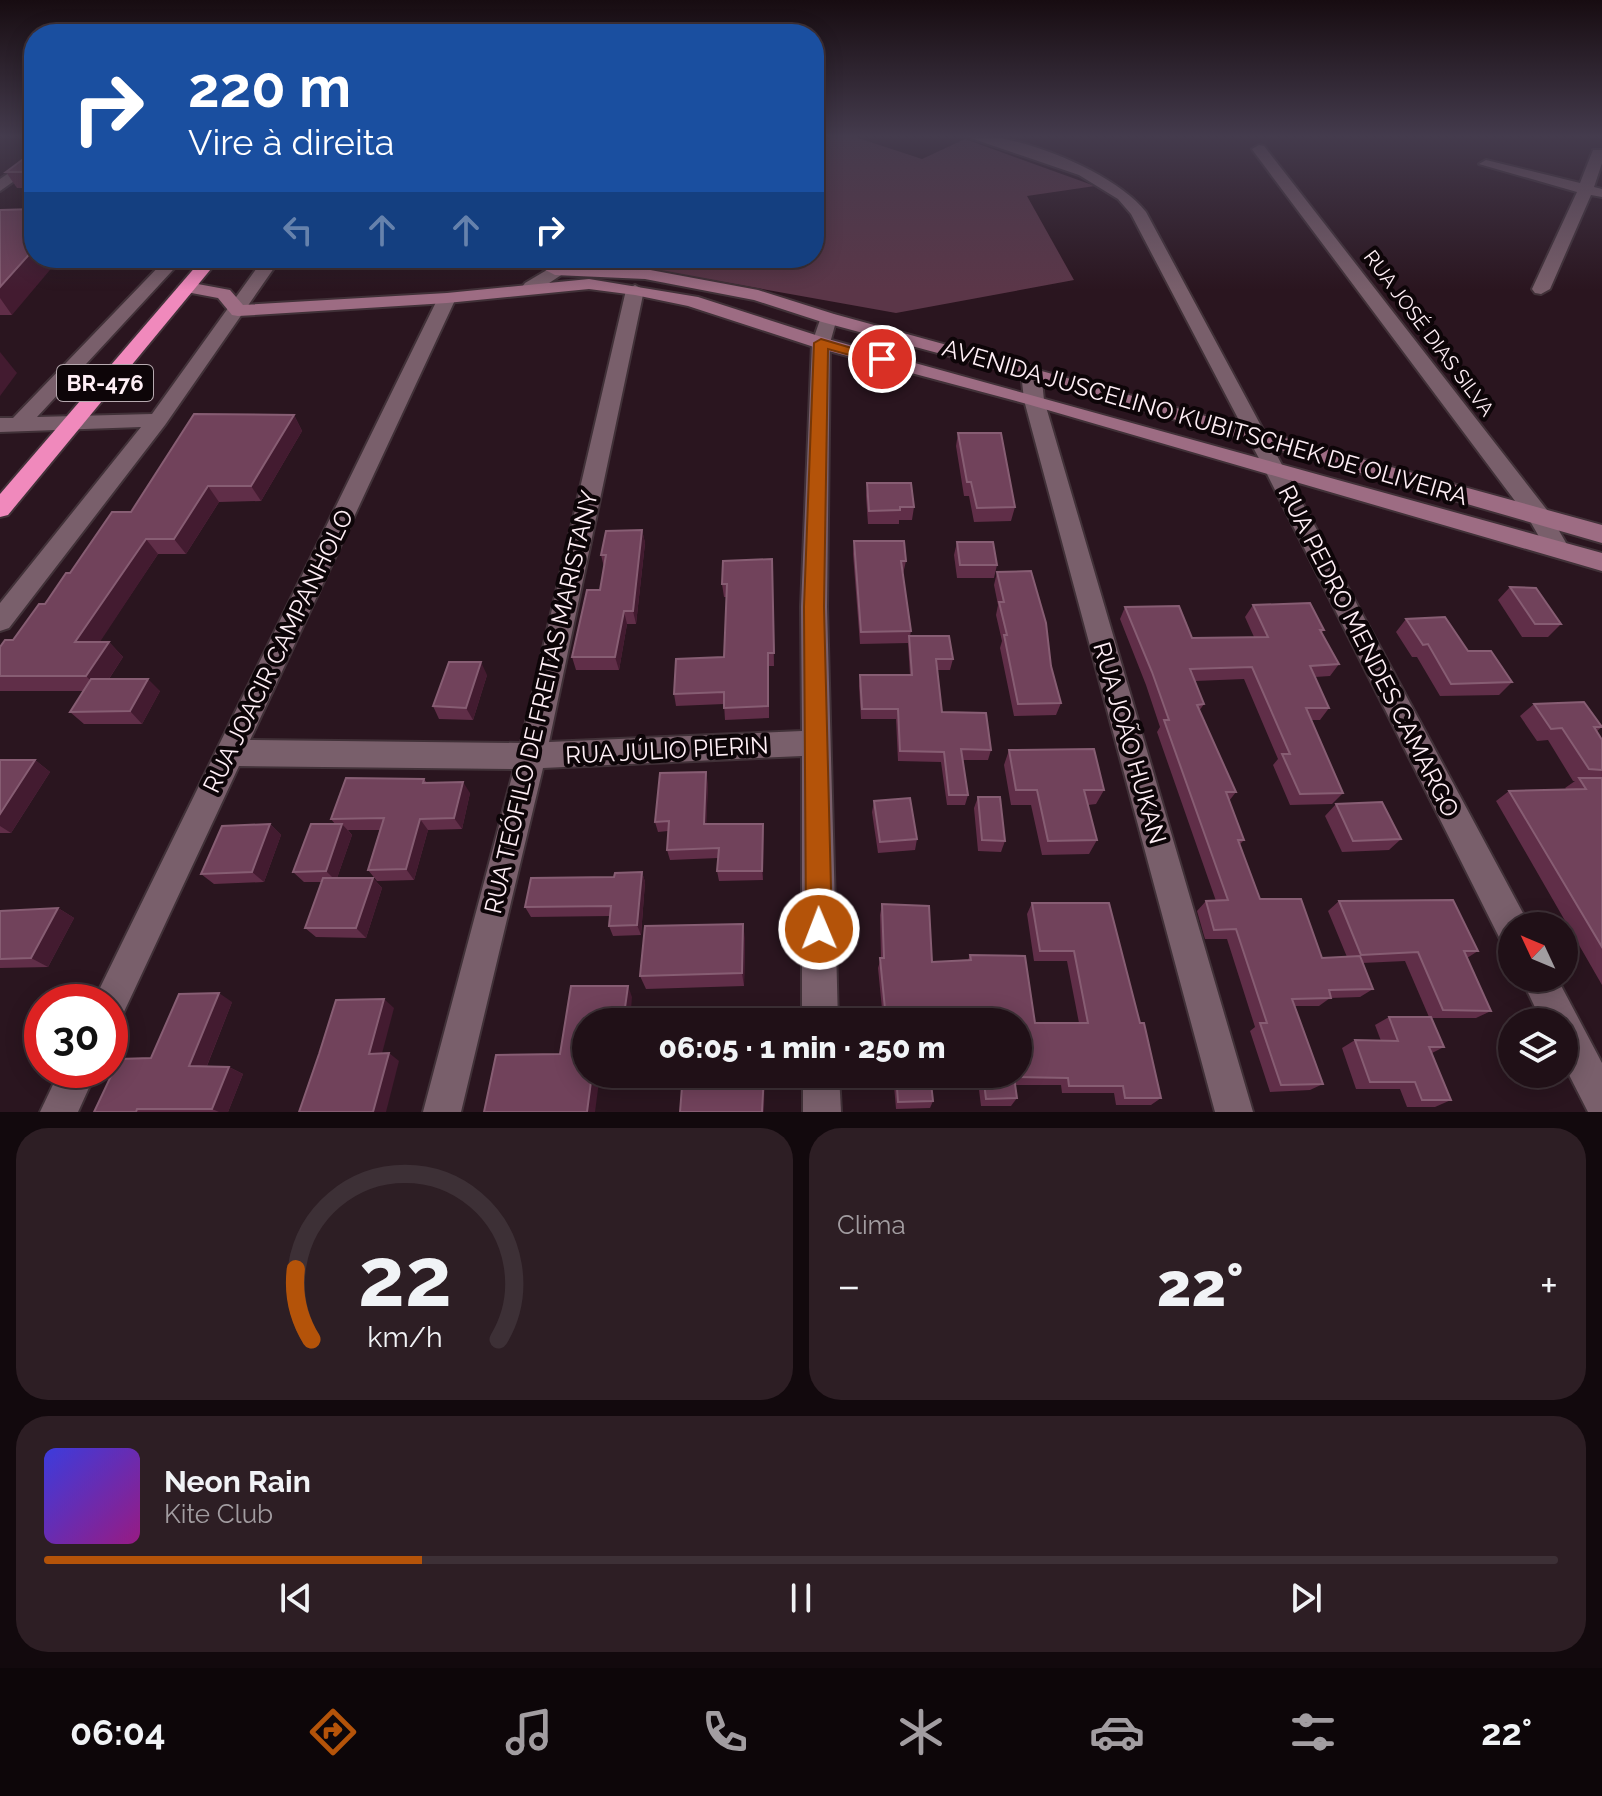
<!DOCTYPE html>
<html lang="pt">
<head>
<meta charset="utf-8">
<style>
	:root { --surface:#201017; --page:#2d1e24; --text:#f1f3f6; --muted:#a29da1; --line:#3d3036; --accent:#b45309 }
	body { margin:0; font-family:Raleway,sans-serif; background:var(--page); color:var(--text); height:100vh; display:flex; flex-direction:column; font-size:30px; white-space:nowrap }
	* { box-sizing:border-box; margin:0 }
	p { font-size:26px; color:var(--muted) }
	.icon { flex:none; width:44px; height:44px; fill:none; stroke:currentColor; stroke-width:2; stroke-linecap:round; stroke-linejoin:round }
	.map { position:relative; height:1112px; overflow:hidden }
	.side { display:flex; flex-direction:column; gap:16px; padding:16px; background:#12090d; flex:1 }
	.side>* { flex:none }
	.banner { position:absolute; left:24px; top:24px; width:800px; height:244px; border-radius:32px; box-shadow:0 4px 20px #0003,0 0 0 2px var(--line); background:#1a4fa0; color:#fff; overflow:hidden }
	.needle { width:52px; rotate:314deg }
	.tools { position:absolute; left:1498px; top:912px; display:grid; gap:16px }
	.tools a { display:grid; place-items:center; width:80px; height:80px; border-radius:50%; background:var(--surface); box-shadow:0 4px 20px #0003,0 0 0 2px var(--line); font-size:40px }
	.speed { position:absolute; left:24px; top:984px; display:flex; gap:16px; font-size:40px; font-weight:700; text-align:center }
	.speed>* { display:grid; place-content:center; width:104px; height:104px; border-radius:50%; background:var(--surface); box-shadow:0 4px 20px #0003,0 0 0 2px var(--line); line-height:1 }
	.speed .limit { border:12px solid #d22; background:#fff; color:#111 }
	.pin { position:absolute; display:grid; place-items:center; width:68px; height:68px; color:#fff; margin:-34px; border:4px solid #fff; border-radius:50%; box-shadow:0 2px 8px #0007 }
	.me { position:absolute; width:88px; margin:-44px; rotate:359deg; stroke-linejoin:round; filter:drop-shadow(0 0 6px #0008) }
	.turn { display:flex; align-items:center; gap:28px; height:168px; padding:0 32px; font-size:36px }
	.turn .icon { width:104px; height:104px; stroke-width:2.5 }
	.turn b { display:block; font-size:56px; line-height:68px }
	.lanes { display:flex; align-items:center; height:76px; padding:0 32px; background:#0003; justify-content:center; gap:40px; direction:ltr }
	.lanes .off { opacity:.35 }
	.big { font-size:60px; font-weight:800; line-height:1.1 }
	.side .widget { flex:1; display:flex; flex-direction:column; justify-content:center; gap:12px; min-width:0; padding:0 28px; border-radius:32px; background:var(--page) }
	.side .dial { align-items:center; gap:0 }
	.dial svg { height:208px; overflow:visible; fill:none; stroke:var(--line); stroke-width:7; stroke-linecap:round; text-anchor:middle }
	.dial text { fill:var(--text); stroke:none }
	.song { display:flex; align-items:center; gap:24px }
	.cover { width:96px; height:96px; border-radius:12px; background:linear-gradient(135deg,hsl(240 70% 55%),hsl(310 70% 35%)) }
	.played { height:8px; border-radius:4px; background:linear-gradient(90deg,var(--accent) 25%,var(--line) 25%) }
	.keys { display:flex; justify-content:space-around; direction:ltr }
	.heat { display:flex; justify-content:space-between; align-items:center; font-size:44px; direction:ltr }
	.side .tiles { flex:1; display:grid; gap:16px; grid-template-columns:1fr 1fr }
	.widget:last-child { grid-column:span 2 }
	.trip { position:absolute; left:572px; top:1008px; width:460px; height:80px; border-radius:40px; background:var(--surface); box-shadow:0 4px 20px #0003,0 0 0 2px var(--line); font-weight:800; line-height:80px; text-align:center }
	.dock { display:flex; height:128px; justify-content:space-around; align-items:center; background:#0d0609; color:var(--muted) }
	.dock .icon { width:56px; height:56px }
	.dock .selected { color:var(--accent) }
	.dock b { font-size:36px; color:var(--text) }
	.map>svg:first-child { display:block }
	.green { fill:#5b3648 }
	.lines { fill:none; stroke-linecap:round; stroke-linejoin:round }
	.street-casing { stroke:#413138; stroke-width:4 }
	.secondary-casing { stroke:#413138; stroke-width:4 }
	.highway-casing { stroke:#413138; stroke-width:4 }
	.street { fill:#795f6b; fill-rule:evenodd }
	.secondary { fill:#9d6c83; fill-rule:evenodd }
	.highway { fill:#f089bc; fill-rule:evenodd }
	.wall { fill:#602e48 }
	.shaded-wall { fill:#431b30 }
	.building { fill:#71425b; stroke:#875d73; stroke-width:2 }
	.route { fill:#b45309; stroke:#753606; stroke-width:2 }
	.labels { text-anchor:middle; dominant-baseline:central; stroke-width:8; stroke-linejoin:round; paint-order:stroke }
	.far-street-label { font-size:20px; fill:#ffeff6; stroke:#0d0508 }
	.shield { fill:#0d0508; stroke:#b6a9af; stroke-width:2 }
	.shield-label { font-size:22px; font-weight:bold; fill:#ffeff6 }
	.street-label { font-size:24px; fill:#ffeff6; stroke:#0d0508 }
</style>
</head>
<body>
<div class="map">
<svg width="1602" height="1112" viewBox="0 0 1602 1112">
	<rect width="100%" height="100%" fill="#2a151f"/>
	<!-- green -->
	<polygon class="green" points="836,135 849,135 922,159 965,139 1095,186 1027,196 1074,280 896,313 601,260 814,258 814,146"/>
	<g class="lines">
		<!-- street casing -->
		<g class="street-casing">
			<g id="street">
				<path d="M962,135C1013,131 1114,171 1146,212L1524,915L1528,926H1512V943L1500,939L1264,468L1131,214L1118,199L1079,175Z"/>
				<polygon points="1259,145 1264,146 1547,510 1569,548 1565,554 1557,557 1549,554 1530,521 1254,152 1252,149"/>
				<polygon points="1593,150 1602,150 1602,163 1594,187 1602,189 1602,197 1591,195 1550,289 1541,294 1535,293 1532,289 1577,192 1479,164 1486,160 1580,183"/>
				<polygon points="34,156 34,167 0,191 0,179"/>
				<polygon points="167,258 184,258 37,417 152,414 264,258 281,258 165,425 9,628 0,631 0,603 141,427 0,432 0,418 13,418"/>
				<polygon points="567,258 587,258 537,291 525,291 522,287 525,283"/>
				<polygon points="635,285 644,290 549,742 802,731 801,607 812,343 822,314 834,314 837,318 830,343 827,607 838,1022 802,1022 802,756 543,768 461,1112 423,1112 514,769 239,766 122,1016 110,1021 110,1002 93,1002 98,992 438,298 447,293 456,298 250,740 521,743 626,290"/>
				<polygon points="1031,366 1041,372 1044,400 1253,1112 1215,1112 1024,400 1021,372"/>
				<polygon points="1521,978 1557,978 1602,1063 1602,1112 1588,1112 1564,1065 1564,1022 1542,1022"/>
				<polygon points="60,1070 97,1070 78,1112 40,1112"/>
				<polygon points="803,1074 839,1074 841,1112 803,1112"/>
			</g>
		</g>
		<!-- secondary casing -->
		<g class="secondary-casing">
			<g id="secondary">
				<polygon points="522,258 543,258 558,265 645,269 758,290 834,314 1602,525 1602,543 1024,376 822,322 754,300 645,279 555,275"/>
				<polygon points="589,279 698,297 828,339 1602,553 1602,571 1027,404 814,347 688,306 635,295 589,289 447,303 238,316 232,315 218,298 181,291 178,287 187,282 230,290 243,305 447,293"/>
			</g>
		</g>
		<!-- highway casing -->
		<g class="highway-casing">
			<polygon id="highway" points="203,258 220,258 8,515 0,517 0,494"/>
		</g>
		<!-- street -->
		<use href="#street" class="street"/>
		<!-- secondary -->
		<use href="#secondary" class="secondary"/>
		<!-- highway -->
		<use href="#highway" class="highway"/>
	</g>
	<!-- wall -->
	<g class="wall">
		<polygon points="34,151 34,188 17,188 6,172"/>
		<polygon points="0,210 12,315 0,315"/>
		<polygon points="294,415 302,431 261,501 219,502 186,554 158,554 99,642 109,642 123,657 109,679 160,691 142,724 84,724 70,712 84,691 0,691 0,647 13,640 70,573 131,512"/>
		<polygon points="958,433 1015,507 1011,521 974,522 969,496 964,496 956,446"/>
		<polygon points="867,483 914,507 912,520 899,520 899,524 868,524 866,496"/>
		<polygon points="642,530 645,543 636,624 627,624 619,670 576,670 572,657 600,590 604,567 601,555"/>
		<polygon points="854,541 906,561 903,574 911,631 910,636 953,659 950,670 937,670 942,712 991,750 988,760 963,760 968,795 965,805 947,805 941,762 898,761 896,719 861,719 859,686 860,675 910,675 908,643 860,644 853,554"/>
		<polygon points="957,542 997,565 994,578 957,578 954,555"/>
		<polygon points="772,559 774,666 769,666 769,718 725,720 724,704 676,706 674,694 724,657 727,597 724,597 722,584"/>
		<polygon points="997,572 1051,666 1061,703 1056,715 1014,716 1000,648 1002,641 996,615 998,605 994,585"/>
		<polygon points="1510,587 1561,624 1548,637 1522,637 1498,600"/>
		<polygon points="1253,605 1324,630 1321,633 1339,664 1330,676 1315,677 1329,708 1320,720 1311,720 1343,793 1332,804 1290,805 1273,765 1278,759 1244,679 1195,681 1204,704 1199,711 1236,792 1229,801 1244,840 1239,845 1260,899 1322,958 1347,957 1328,911 1339,901 1478,951 1467,958 1491,1011 1476,1018 1431,1018 1444,1047 1432,1053 1451,1100 1435,1107 1407,1107 1400,1089 1356,1089 1342,1048 1355,1040 1381,1041 1375,1025 1389,1017 1429,1017 1405,961 1362,963 1373,989 1360,997 1330,998 1319,1006 1295,1006 1323,1084 1310,1090 1270,1092 1250,1031 1255,1027 1227,939 1205,939 1197,911 1206,901 1216,901 1157,732 1160,727 1146,685 1120,619 1125,607 1192,638 1254,637 1245,617"/>
		<polygon points="1406,619 1468,651 1512,682 1499,695 1440,696 1417,657 1412,657 1396,632"/>
		<polygon points="487,675 473,720 439,719 433,706"/>
		<polygon points="1534,704 1602,727 1597,731 1602,740 1602,985 1496,801 1509,791 1566,789 1565,788 1575,781 1573,781 1548,740 1537,741 1520,716"/>
		<polygon points="1009,750 1104,790 1096,804 1088,805 1097,840 1089,854 1042,855 1031,805 1011,805 1004,765"/>
		<polygon points="0,760 35,760 50,772 11,833 0,833"/>
		<polygon points="424,779 427,783 470,793 462,829 428,830 414,880 377,881 368,870 380,830 348,830 352,835 337,878 373,878 382,888 366,938 316,937 305,928 322,882 304,882 293,872 335,824 331,819"/>
		<polygon points="708,783 706,824 763,824 763,880 719,881 717,871 718,858 670,860 667,850 668,831 658,832 655,822"/>
		<polygon points="978,797 1005,841 1001,852 978,851 974,808"/>
		<polygon points="874,801 917,839 915,850 878,853 872,812"/>
		<polygon points="1336,804 1401,839 1389,850 1342,852 1325,816"/>
		<polygon points="270,824 281,835 264,882 214,884 201,874"/>
		<polygon points="642,872 645,882 641,935 613,936 609,926 610,916 531,917 525,907 614,877"/>
		<polygon points="1032,903 1140,1023 1161,1098 1151,1105 1116,1105 1114,1093 1062,1093 1061,1085 1015,1085 1017,1098 1011,1106 981,1106 977,1074 1018,1074 1018,1022 876,1022 877,1020 883,1019 878,968 881,958 880,915 882,904 932,962 968,960 970,955 1035,1023 1079,1023 1067,961 1034,961 1027,914"/>
		<polygon points="58,908 74,918 48,967 0,968 0,911"/>
		<polygon points="745,938 744,986 646,989 640,976"/>
		<polygon points="232,1002 207,1066 229,1067 243,1074 228,1112 94,1112 151,1058"/>
		<polygon points="893,1074 930,1074 933,1101 930,1108 896,1109"/>
	</g>
	<!-- shaded-wall -->
	<g class="shaded-wall">
		<polygon points="34,249 34,258 60,258 12,315 0,298 0,287"/>
		<polygon points="0,352 17,373 0,396"/>
		<polygon points="294,415 302,431 261,501 251,486"/>
		<polygon points="208,486 219,502 186,554 174,539"/>
		<polygon points="642,530 645,543 636,624 633,611"/>
		<polygon points="146,539 158,554 90,657 75,642"/>
		<polygon points="624,611 627,624 619,670 615,657"/>
		<polygon points="109,642 123,657 101,691 86,676"/>
		<polygon points="481,662 487,675 473,720 466,708"/>
		<polygon points="148,679 160,691 142,724 130,711"/>
		<polygon points="35,760 50,772 11,833 0,826 0,814"/>
		<polygon points="706,772 708,783 706,834 704,824"/>
		<polygon points="463,782 470,793 462,829 454,818"/>
		<polygon points="420,819 428,830 414,880 406,869"/>
		<polygon points="270,824 281,835 264,882 252,872"/>
		<polygon points="342,824 352,835 336,881 326,871"/>
		<polygon points="763,824 764,834 763,880 762,871"/>
		<polygon points="642,872 645,882 641,935 637,925"/>
		<polygon points="373,878 382,888 366,938 356,928"/>
		<polygon points="58,908 74,918 48,967 31,958"/>
		<polygon points="743,924 745,938 744,986 742,973"/>
		<polygon points="628,986 632,997 630,1022 623,1022"/>
		<polygon points="219,993 232,1002 204,1073 189,1066"/>
		<polygon points="384,999 394,1008 380,1061 369,1054"/>
		<polygon points="389,1053 399,1061 386,1112 373,1112"/>
		<polygon points="229,1067 243,1074 228,1112 219,1112 212,1109"/>
		<polygon points="592,1074 600,1074 595,1112 587,1112"/>
		<polygon points="764,1074 765,1074 764,1112 762,1112"/>
	</g>
	<!-- building -->
	<g class="building">
		<polygon points="34,151 34,172 6,172"/>
		<polygon points="34,209 34,249 0,287 0,210"/>
		<polygon points="194,414 294,415 251,486 208,486 174,539 146,539 75,642 109,642 86,676 0,676 0,647 5,640 13,640 39,604 45,604 66,573 70,573 112,512 131,512"/>
		<polygon points="958,433 1001,433 1015,507 977,508 971,482 967,482"/>
		<polygon points="867,483 911,483 914,507 900,507 900,510 869,511"/>
		<polygon points="642,530 633,611 624,611 615,657 572,657 587,590 600,590 606,555 601,555 606,531"/>
		<polygon points="854,541 904,541 906,561 901,561 911,631 861,632"/>
		<polygon points="957,542 993,542 997,565 960,565"/>
		<polygon points="772,559 774,653 768,653 768,706 724,708 724,692 674,694 676,659 724,657 727,584 722,584 723,561"/>
		<polygon points="1031,571 1046,623 1051,666 1061,703 1018,704 1004,635 1007,635 999,602 1004,602 997,572"/>
		<polygon points="1510,587 1536,588 1561,624 1535,624"/>
		<polygon points="1310,603 1324,630 1320,630 1339,664 1310,666 1329,708 1306,708 1343,793 1300,794 1282,754 1290,754 1252,667 1190,669 1204,704 1197,705 1236,792 1226,792 1244,840 1238,840 1260,899 1301,899 1322,958 1360,956 1373,989 1329,990 1331,998 1292,999 1323,1084 1281,1085 1260,1023 1267,1023 1236,929 1214,930 1206,901 1228,900 1164,720 1169,720 1152,672 1125,607 1179,606 1192,638 1268,637 1253,605"/>
		<polygon points="1445,617 1468,651 1491,651 1512,682 1451,684 1428,644 1423,645 1406,619"/>
		<polygon points="909,636 949,636 953,659 936,659 942,712 986,713 991,750 961,749 968,795 949,795 944,752 900,751 898,709 862,709 860,675 912,675"/>
		<polygon points="449,662 481,662 466,708 433,706"/>
		<polygon points="91,679 148,679 130,711 70,712"/>
		<polygon points="1584,702 1602,727 1594,727 1602,740 1602,770 1589,769 1562,728 1551,729 1534,704"/>
		<polygon points="1094,749 1104,790 1084,790 1097,840 1048,841 1037,790 1016,790 1009,750"/>
		<polygon points="0,760 35,760 0,814"/>
		<polygon points="706,772 704,824 763,824 762,871 717,871 719,848 667,850 669,821 655,822 660,773"/>
		<polygon points="346,778 424,779 423,783 463,782 454,818 420,819 406,869 368,870 384,818 331,819"/>
		<polygon points="1579,778 1602,778 1602,947 1509,791 1586,789"/>
		<polygon points="978,797 1000,797 1005,841 982,840"/>
		<polygon points="910,798 917,839 880,842 874,801"/>
		<polygon points="1382,802 1401,839 1353,841 1336,804"/>
		<polygon points="270,824 252,872 201,874 222,826"/>
		<polygon points="311,824 342,824 326,871 293,872"/>
		<polygon points="642,872 637,925 609,926 611,906 525,907 531,878 614,877 615,873"/>
		<polygon points="323,878 373,878 356,928 305,928"/>
		<polygon points="1453,900 1478,951 1464,951 1491,1011 1443,1010 1418,952 1361,955 1339,901"/>
		<polygon points="1032,903 1109,903 1140,1023 1144,1023 1161,1098 1125,1098 1123,1086 1069,1086 1068,1078 1014,1077 1017,1098 986,1099 983,1074 1018,1074 1018,1022 877,1022 877,1020 886,1019 880,958 884,958 882,904 929,906 932,962 971,960 970,955 1025,956 1035,1023 1088,1023 1074,951 1040,951"/>
		<polygon points="58,908 31,958 0,959 0,911"/>
		<polygon points="743,924 742,973 640,976 645,926"/>
		<polygon points="571,986 628,986 623,1022 586,1022 586,1074 592,1074 587,1112 484,1112 496,1055 560,1054"/>
		<polygon points="219,993 189,1066 229,1067 212,1109 137,1109 136,1112 94,1112 119,1059 151,1058 179,994"/>
		<polygon points="384,999 369,1054 389,1053 373,1112 299,1112 319,1054 336,1000"/>
		<polygon points="1389,1017 1431,1017 1444,1047 1429,1047 1451,1100 1422,1100 1415,1082 1370,1082 1355,1040 1398,1041"/>
		<polygon points="683,1074 764,1074 762,1112 680,1112"/>
		<polygon points="896,1074 930,1074 933,1101 898,1102"/>
	</g>
	<!-- sky -->
	<linearGradient id="sky" x2="0" y2="1"><stop stop-color="#170c11"/><stop offset="0.47" stop-color="#443b4d"/><stop offset="1" stop-color="#443b4d" stop-opacity="0"/></linearGradient>
	<rect width="1602" height="290" fill="url(#sky)"/>
	<!-- route -->
	<polygon class="route" points="821,339 889,359 882,364 828,349 824,607 832,929 828,938 819,942 810,938 806,929 804,607 814,343"/>
	<g class="labels">
		<!-- far-street labels -->
		<g class="far-street-label">
			<text transform="translate(1429 333) rotate(53)">RUA JOSÉ DIAS SILVA</text>
		</g>
		<!-- shield labels -->
		<rect class="shield" x="57" y="365" width="96" height="36" rx="6"/>
		<g class="shield-label">
			<text x="105" y="383">BR-476</text>
		</g>
		<!-- street labels -->
		<g class="street-label">
			<text transform="translate(1205 422) rotate(16)">AVENIDA JUSCELINO KUBITSCHEK DE OLIVEIRA</text>
			<text transform="translate(278 651) rotate(-64)">RUA JOACIR CAMPANHOLO</text>
			<text transform="translate(1369 651) rotate(63)">RUA PEDRO MENDES CAMARGO</text>
			<text transform="translate(541 702) rotate(-77)">RUA TEÓFILO DE FREITAS MARISTANY</text>
			<text transform="translate(1130 743) rotate(74)">RUA JOÃO HUKAN</text>
			<text transform="translate(667 750) rotate(-3)">RUA JÚLIO PIERIN</text>
		</g>
	</g>
</svg>
<div class="tools">
<a><svg class="needle" viewBox="-14 -14 28 28"><path d="M0-13l5 13h-10z" fill="#e53935"/><path d="M0 13l5-13h-10z" fill="#a29da1"/></svg></a>
<a><svg class="icon" aria-label="layers" viewBox="0 0 24 24"><path d="M12 4l9 5-9 5-9-5zM3 14l9 5 9-5"/></svg></a>
</div>
<div class="speed"><div class="limit">30</div></div>
<div class="pin" style="left:882px;top:359px;background:#d93025"><svg class="icon" aria-label="arrive" viewBox="0 0 24 24"><path d="M6 21V4h12l-3 4 3 4H6"/></svg></div>
<svg class="me" style="left:819px;top:929px" viewBox="-20 -20 40 40"><circle r="17" fill="#b45309" stroke="#fff" stroke-width="3"/><path d="M0-11L8 9 0 5-8 9z" fill="#fff"/></svg>
<div class="trip">06:05 · 1 min · 250 m</div>
<div class="banner">
<div class="turn"><svg class="icon" aria-label="right" viewBox="0 0 24 24"><path d="M7 20v-9h11M14 6l5 5-5 5"/></svg><div><b>220 m</b>Vire à direita</div></div>
<div class="lanes"><svg class="icon off" aria-label="left" viewBox="0 0 24 24"><path d="M17 20v-9H6M10 6l-5 5 5 5"/></svg><svg class="icon off" aria-label="ahead" viewBox="0 0 24 24"><path d="M12 20V5M6 11l6-6 6 6"/></svg><svg class="icon off" aria-label="ahead" viewBox="0 0 24 24"><path d="M12 20V5M6 11l6-6 6 6"/></svg><svg class="icon" aria-label="right" viewBox="0 0 24 24"><path d="M7 20v-9h11M14 6l5 5-5 5"/></svg></div>
</div>
</div>
<section class="side">
<div class="tiles">
<div class="widget dial"><svg viewBox="0 0 100 80">
<path d="M14 69A42 42 0 1 1 86 69"/>
<path d="M14 69A42 42 0 0 1 8 42" stroke="#b45309"/>
<text x="50" y="56" font-size="32" font-weight="700">22</text>
<text x="50" y="72" font-size="11">km/h</text>
</svg></div>
<div class="widget"><p>Clima</p>
<div class="heat"><a>−</a><b class="big">22°</b><a>+</a></div>
</div>
<div class="widget">
<div class="song"><i class="cover"></i><div><b>Neon Rain</b><p>Kite Club</p></div></div>
<div class="played"></div>
<div class="keys"><svg class="icon" aria-label="previous" viewBox="0 0 24 24"><path d="M18 5L8 12l10 7zM5 5v14"/></svg><svg class="icon" aria-label="pause" viewBox="0 0 24 24"><path d="M8 5v14M16 5v14"/></svg><svg class="icon" aria-label="next" viewBox="0 0 24 24"><path d="M6 5l10 7-10 7zM19 5v14"/></svg></div>
</div>
</div>
</section>
<nav class="dock">
<b>06:04</b>
<svg class="icon selected" aria-label="directions" viewBox="0 0 24 24"><path d="M12 3l9 9-9 9-9-9zM9 14v-3h6M13 9l2 2-2 2"/></svg>
<svg class="icon" aria-label="music" viewBox="0 0 24 24"><path d="M9 18V5l10-2v13"/><circle cx="6" cy="18" r="3"/><circle cx="16" cy="16" r="3"/></svg>
<svg class="icon" aria-label="phone" viewBox="0 0 24 24"><path d="M5 4h4l2 5-3 2q2 4 5 5l2-3 5 2v4C11 20 4 13 5 4z"/></svg>
<svg class="icon" aria-label="climate" viewBox="0 0 24 24"><path d="M12 3v18M4 7l16 10M4 17L20 7"/></svg>
<svg class="icon" aria-label="car" viewBox="0 0 24 24"><path d="M5 17H2v-5l4-1 3-4h7l3 4 3 1v5h-3M9 17h6M6 11h13"/><circle cx="7" cy="17" r="2"/><circle cx="17" cy="17" r="2"/></svg>
<svg class="icon" aria-label="filters" viewBox="0 0 24 24"><path d="M4 7h16M4 17h16"/><circle cx="9" cy="7" r="2"/><circle cx="15" cy="17" r="2"/></svg>
<b>22°</b>
</nav>
</body>
</html>
